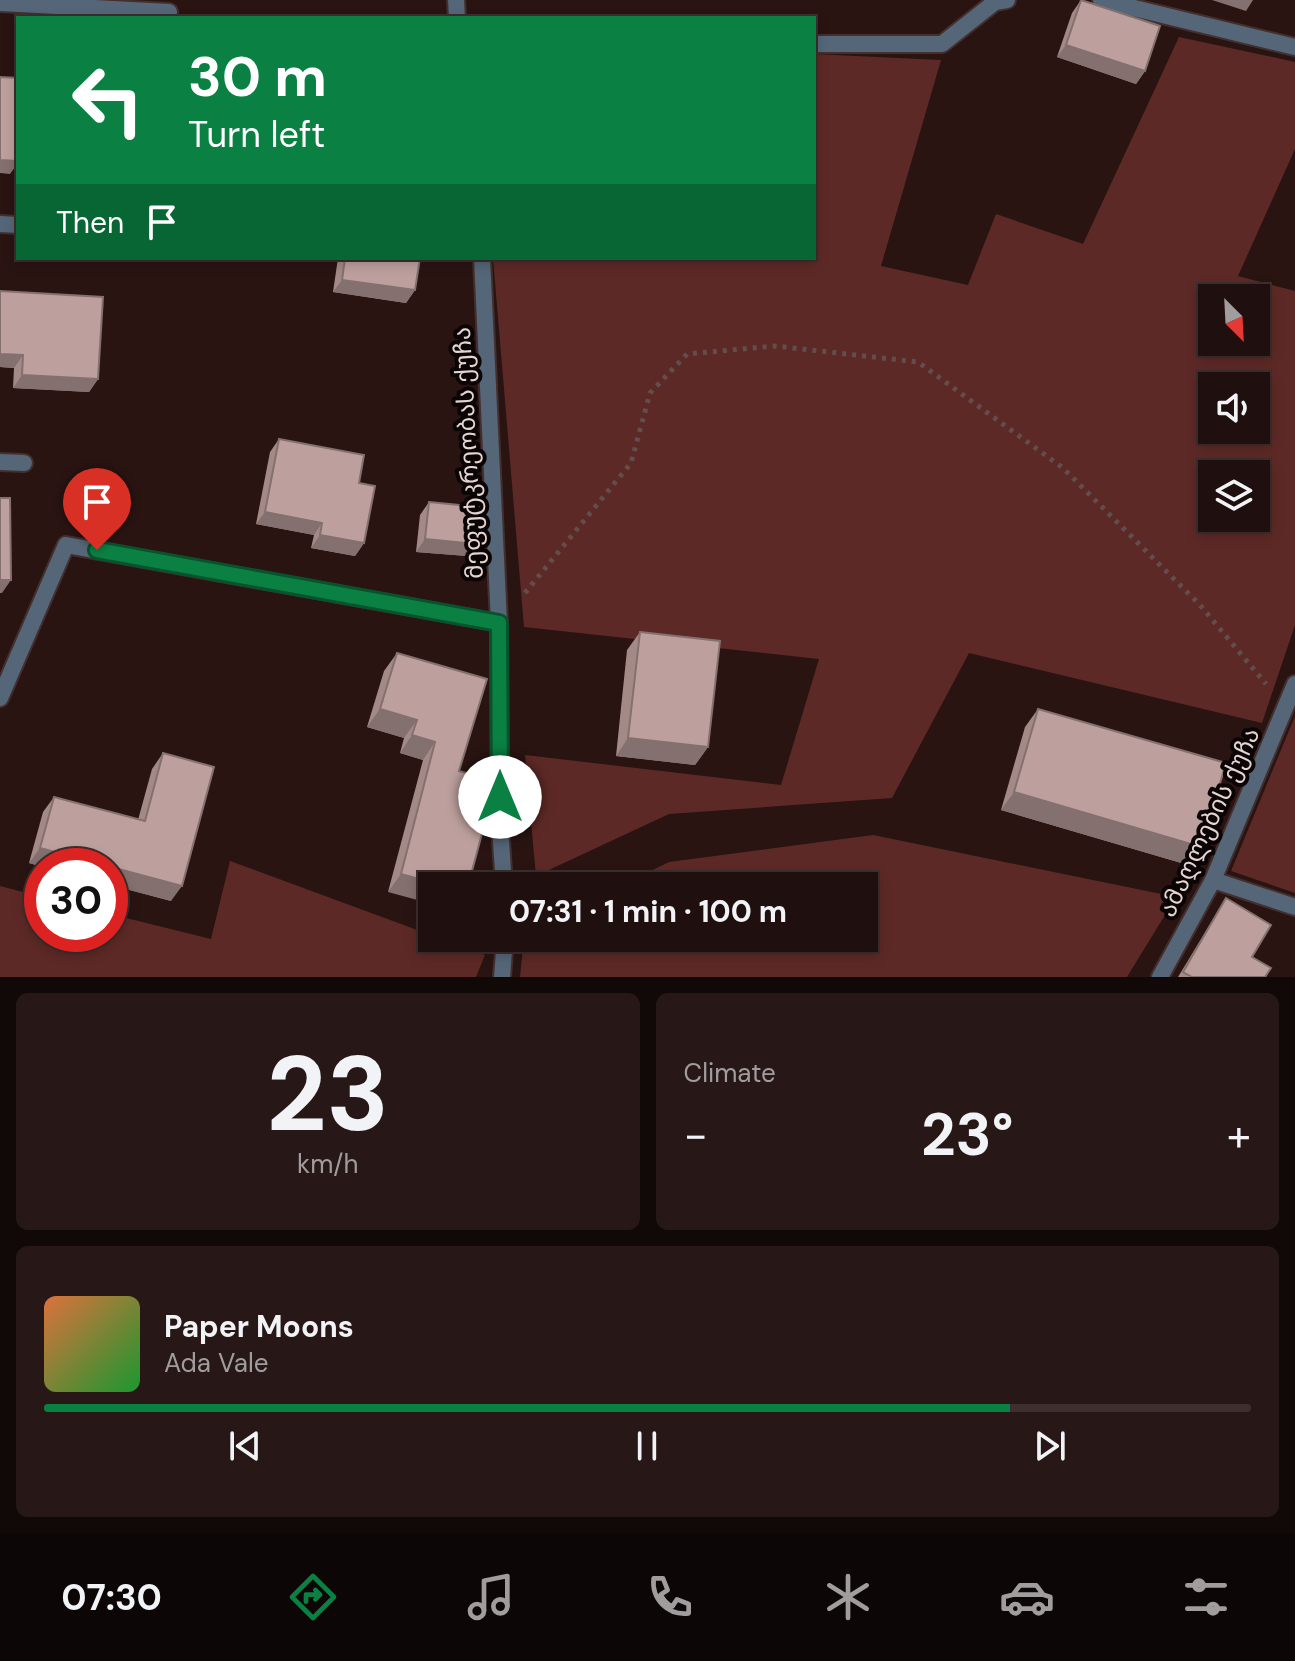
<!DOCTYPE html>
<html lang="en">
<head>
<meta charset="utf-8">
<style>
	:root { --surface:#1f0f0e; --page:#271817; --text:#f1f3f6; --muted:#a19c9e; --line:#3c2f2e; --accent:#0b8043 }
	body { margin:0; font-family:"DM Sans","Noto Sans Georgian",sans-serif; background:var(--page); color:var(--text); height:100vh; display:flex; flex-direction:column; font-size:30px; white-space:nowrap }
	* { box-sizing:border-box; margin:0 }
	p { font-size:26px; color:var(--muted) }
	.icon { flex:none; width:44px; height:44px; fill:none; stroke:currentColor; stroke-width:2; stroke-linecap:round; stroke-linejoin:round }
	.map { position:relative; height:977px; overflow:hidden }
	.side { display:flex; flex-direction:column; gap:16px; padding:16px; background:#110808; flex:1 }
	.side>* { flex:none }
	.guide { position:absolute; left:16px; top:16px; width:800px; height:244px; border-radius:0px; box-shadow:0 4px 12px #0003,0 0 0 2px var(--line); background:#0b8043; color:#fff; overflow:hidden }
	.needle { width:52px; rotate:156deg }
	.buttons { position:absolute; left:1198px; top:284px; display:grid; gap:16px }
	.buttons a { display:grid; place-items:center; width:72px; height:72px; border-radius:0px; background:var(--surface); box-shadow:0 4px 12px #0003,0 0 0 2px var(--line); font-size:40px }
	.speed { position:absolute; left:24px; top:848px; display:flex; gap:16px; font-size:40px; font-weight:700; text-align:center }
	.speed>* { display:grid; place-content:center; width:104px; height:104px; border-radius:50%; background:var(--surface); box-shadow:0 4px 12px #0003,0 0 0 2px var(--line); line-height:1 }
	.speed .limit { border:12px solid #d22; background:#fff; color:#111 }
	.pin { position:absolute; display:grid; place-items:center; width:68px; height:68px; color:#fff; margin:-82px -34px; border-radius:50% 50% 50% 0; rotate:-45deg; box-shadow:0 0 8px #0007 }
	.pin .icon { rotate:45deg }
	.me { position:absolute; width:88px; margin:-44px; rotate:0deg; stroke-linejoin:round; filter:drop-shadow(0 0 6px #0008) }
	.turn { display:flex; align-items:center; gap:28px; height:168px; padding:0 40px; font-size:36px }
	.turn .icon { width:104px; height:104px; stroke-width:2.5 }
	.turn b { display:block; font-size:56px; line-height:68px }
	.then { display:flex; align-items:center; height:76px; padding:0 40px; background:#0003; gap:16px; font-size:30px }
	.big { font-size:60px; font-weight:700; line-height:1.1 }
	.side .widget { flex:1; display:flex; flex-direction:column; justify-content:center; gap:12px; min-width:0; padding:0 28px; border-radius:12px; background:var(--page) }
	.side .dial { align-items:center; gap:0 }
	.dial b { font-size:104px; line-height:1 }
	.song { display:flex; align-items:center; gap:24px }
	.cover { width:96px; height:96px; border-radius:12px; background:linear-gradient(135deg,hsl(20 70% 55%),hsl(130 70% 35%)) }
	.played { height:8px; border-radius:4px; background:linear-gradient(90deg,var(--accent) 80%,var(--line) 80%) }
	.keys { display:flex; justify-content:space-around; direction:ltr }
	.heat { display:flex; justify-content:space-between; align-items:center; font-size:44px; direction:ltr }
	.side .tiles { flex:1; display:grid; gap:16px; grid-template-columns:1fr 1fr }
	.widget:last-child { grid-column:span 2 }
	.trip { position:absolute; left:418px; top:872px; width:460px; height:80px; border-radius:0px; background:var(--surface); box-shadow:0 4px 12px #0003,0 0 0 2px var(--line); font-weight:700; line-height:80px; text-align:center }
	.tab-bar { display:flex; height:128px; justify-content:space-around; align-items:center; background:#0c0606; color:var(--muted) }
	.tab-bar .icon { width:56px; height:56px }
	.tab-bar .selected { color:var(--accent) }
	.tab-bar b { font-size:36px; color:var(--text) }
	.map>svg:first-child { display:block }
	.grass { fill:#5d2926; fill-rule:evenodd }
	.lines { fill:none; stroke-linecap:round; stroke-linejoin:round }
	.minor-casing { stroke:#432f2d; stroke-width:20 }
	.path { stroke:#624e4c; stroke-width:5; stroke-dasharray:4 6; stroke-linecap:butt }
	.minor { stroke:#546678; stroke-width:16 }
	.wall { fill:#a38a87 }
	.shaded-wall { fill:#84706e }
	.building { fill:#bda09d; stroke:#84706e; stroke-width:2 }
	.route-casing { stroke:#07532c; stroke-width:20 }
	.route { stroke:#0b8043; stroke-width:14 }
	.labels { text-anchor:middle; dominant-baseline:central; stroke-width:8; stroke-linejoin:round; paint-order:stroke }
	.street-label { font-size:24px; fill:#e4d5d3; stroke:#0b0404 }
</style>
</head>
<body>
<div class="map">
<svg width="1295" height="977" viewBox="0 0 1295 977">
	<rect width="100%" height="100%" fill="#291412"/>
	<!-- grass -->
	<g class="grass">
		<path d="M1179,37L1295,62V149L1238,276L1295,291V625L1262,723L969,653L892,798L669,814L536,876L525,755L781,785L819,659L524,627L493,258H814V54L941,60L881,266L968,285L996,214L1083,244ZM1212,298H1256V342H1212ZM1212,386H1256V430H1212ZM1212,474H1256V518H1212Z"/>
		<polygon points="1295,716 1295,893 1231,871"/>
		<polygon points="873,835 1176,897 1127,977 520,977 524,938 864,938 864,886 620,886 669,862"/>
		<polygon points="230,861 485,955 476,977 0,977 0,886 42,897 42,934 110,934 110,914 211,939"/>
	</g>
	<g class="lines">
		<!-- minor casing -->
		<g class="minor-casing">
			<g id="minor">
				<polyline points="456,0 457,18"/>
				<polyline points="1101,0 1295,47"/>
				<polyline points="0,3 169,12"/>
				<polyline points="814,44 942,44 995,2 1007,0"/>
				<polyline points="0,224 18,225"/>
				<polyline points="482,258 499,623 500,826 504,886"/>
				<polyline points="0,462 24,463"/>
				<polyline points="0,698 66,545 499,623"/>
				<polyline points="1213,880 1295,907"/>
				<polyline points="502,977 505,938"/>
				<polyline points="1160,977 1213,880 1295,684"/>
			</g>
		</g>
		<!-- path -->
		<polyline class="path" points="525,593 631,463 650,393 687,354 775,346 918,362 1063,468 1200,605 1266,684"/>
		<!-- minor -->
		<use href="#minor" class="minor"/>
	</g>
	<!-- wall -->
	<g class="wall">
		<polygon points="1081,0 1145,71 1136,84 1057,57 1072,13"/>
		<polygon points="338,258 420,258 415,290 406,303 333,292"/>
		<polygon points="0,291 98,379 89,392 13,388 14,368 0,367"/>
		<polygon points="279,439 359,483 364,543 355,556 311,548 314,535 256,524 270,452"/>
		<polygon points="429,502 476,544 467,556 416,552 420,515"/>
		<polygon points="640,632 708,747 695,765 616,756 627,650"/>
		<polygon points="397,653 459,771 496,781 388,892 423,760 400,753 404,738 367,727 384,671"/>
		<polygon points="1038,709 1201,847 1188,865 1001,810 1025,727"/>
		<polygon points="163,753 171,901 29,863 43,812 54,797 138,820 152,769"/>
		<polygon points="1226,898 1252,957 1265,977 1178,977"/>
	</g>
	<!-- shaded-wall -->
	<g class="shaded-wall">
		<polygon points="1212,0 1253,0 1246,11"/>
		<polygon points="1066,45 1145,71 1136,84 1057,57"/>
		<polygon points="0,160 18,161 18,163 10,174 0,173"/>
		<polygon points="342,280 415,290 406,303 333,292"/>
		<polygon points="0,354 23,355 14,368 0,367"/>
		<polygon points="22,375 98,379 89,392 13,388"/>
		<polygon points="265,512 322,523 314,535 256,524"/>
		<polygon points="320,535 364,543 355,556 311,548"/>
		<polygon points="425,539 476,544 467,556 416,552"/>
		<polygon points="0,580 11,580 2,593 0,593"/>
		<polygon points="380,709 417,720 404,738 367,727"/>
		<polygon points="412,735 435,742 423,760 400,753"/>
		<polygon points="628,738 708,747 695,765 616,756"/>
		<polygon points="1014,792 1201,847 1188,865 1001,810"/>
		<polygon points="40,848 108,866 42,867 29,863"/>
		<polygon points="110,867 182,886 171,901 110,885"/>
		<polygon points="401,874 445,886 432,886 432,904 388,892"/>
	</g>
	<!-- building -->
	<g class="building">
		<polygon points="1081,0 1160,26 1145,71 1066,45"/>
		<polygon points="0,77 18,78 18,161 0,160"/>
		<polygon points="345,258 420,258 415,290 342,280"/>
		<polygon points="0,291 103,297 98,379 22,375 23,355 0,354"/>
		<polygon points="279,439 364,455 359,483 375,486 364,543 320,535 322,523 265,512"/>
		<polygon points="0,498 10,498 11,580 0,580"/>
		<polygon points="429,502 479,507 476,544 425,539"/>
		<polygon points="640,632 720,641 708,747 628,738"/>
		<polygon points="397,653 487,679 459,771 496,781 468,886 445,886 401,874 435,742 412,735 417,720 380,709"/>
		<polygon points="1038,709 1226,763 1201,847 1014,792"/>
		<polygon points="163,753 214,767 182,886 40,848 54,797 145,821"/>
		<polygon points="1226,898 1271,925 1252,957 1271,968 1265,977 1192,977 1183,972"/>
	</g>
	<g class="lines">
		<!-- route casing -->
		<g class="route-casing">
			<polyline id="route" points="97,550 499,623 500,797"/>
		</g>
		<!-- route -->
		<use href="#route" class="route"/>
	</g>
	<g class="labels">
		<!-- street labels -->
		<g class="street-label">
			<text transform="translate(468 453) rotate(-93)">მეფუტკრეობას ქუჩა</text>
			<text transform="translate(1209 822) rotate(-65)">ამაღლების ქუჩა</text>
		</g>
	</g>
</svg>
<div class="buttons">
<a><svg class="needle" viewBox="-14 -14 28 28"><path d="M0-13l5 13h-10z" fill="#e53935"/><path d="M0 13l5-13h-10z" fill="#a19c9e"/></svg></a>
<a><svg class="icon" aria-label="sound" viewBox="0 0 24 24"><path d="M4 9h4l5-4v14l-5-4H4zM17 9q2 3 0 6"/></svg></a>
<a><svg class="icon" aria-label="layers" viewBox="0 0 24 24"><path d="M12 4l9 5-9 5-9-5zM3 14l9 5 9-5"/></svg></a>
</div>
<div class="speed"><div class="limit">30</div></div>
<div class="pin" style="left:97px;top:550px;background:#d93025"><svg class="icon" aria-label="arrive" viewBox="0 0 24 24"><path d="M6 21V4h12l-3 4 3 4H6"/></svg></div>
<svg class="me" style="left:500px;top:797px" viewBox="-20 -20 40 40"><circle r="19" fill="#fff"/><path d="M0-13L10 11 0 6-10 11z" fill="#0b8043"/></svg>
<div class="trip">07:31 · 1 min · 100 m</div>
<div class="guide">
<div class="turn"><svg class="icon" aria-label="left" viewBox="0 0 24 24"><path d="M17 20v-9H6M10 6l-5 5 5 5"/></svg><div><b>30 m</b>Turn left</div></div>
<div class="then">Then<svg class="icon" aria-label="arrive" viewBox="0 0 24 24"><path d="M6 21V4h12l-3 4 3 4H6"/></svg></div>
</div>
</div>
<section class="side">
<div class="tiles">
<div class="widget dial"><b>23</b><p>km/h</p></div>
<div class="widget"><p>Climate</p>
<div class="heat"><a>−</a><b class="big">23°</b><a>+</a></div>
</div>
<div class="widget">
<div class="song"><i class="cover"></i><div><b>Paper Moons</b><p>Ada Vale</p></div></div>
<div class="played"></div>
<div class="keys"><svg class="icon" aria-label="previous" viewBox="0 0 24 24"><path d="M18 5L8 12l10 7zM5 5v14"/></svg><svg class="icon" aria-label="pause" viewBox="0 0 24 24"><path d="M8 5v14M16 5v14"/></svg><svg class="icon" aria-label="next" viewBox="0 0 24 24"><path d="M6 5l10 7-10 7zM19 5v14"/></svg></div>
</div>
</div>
</section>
<nav class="tab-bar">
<b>07:30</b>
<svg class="icon selected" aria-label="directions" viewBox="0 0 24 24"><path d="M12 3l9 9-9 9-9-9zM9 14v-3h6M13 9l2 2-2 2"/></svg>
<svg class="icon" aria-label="music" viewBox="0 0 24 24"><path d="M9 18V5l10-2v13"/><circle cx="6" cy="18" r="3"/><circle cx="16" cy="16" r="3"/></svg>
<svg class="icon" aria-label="phone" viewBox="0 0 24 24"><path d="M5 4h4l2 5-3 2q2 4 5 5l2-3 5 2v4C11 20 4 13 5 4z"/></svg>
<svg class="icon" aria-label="climate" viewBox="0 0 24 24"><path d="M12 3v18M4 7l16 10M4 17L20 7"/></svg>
<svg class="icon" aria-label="car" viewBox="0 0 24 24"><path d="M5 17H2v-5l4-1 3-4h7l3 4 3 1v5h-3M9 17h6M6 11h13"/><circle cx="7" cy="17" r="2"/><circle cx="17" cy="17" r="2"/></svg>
<svg class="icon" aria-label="filters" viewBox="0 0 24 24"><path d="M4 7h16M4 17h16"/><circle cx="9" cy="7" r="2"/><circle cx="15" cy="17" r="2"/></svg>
</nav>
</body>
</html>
